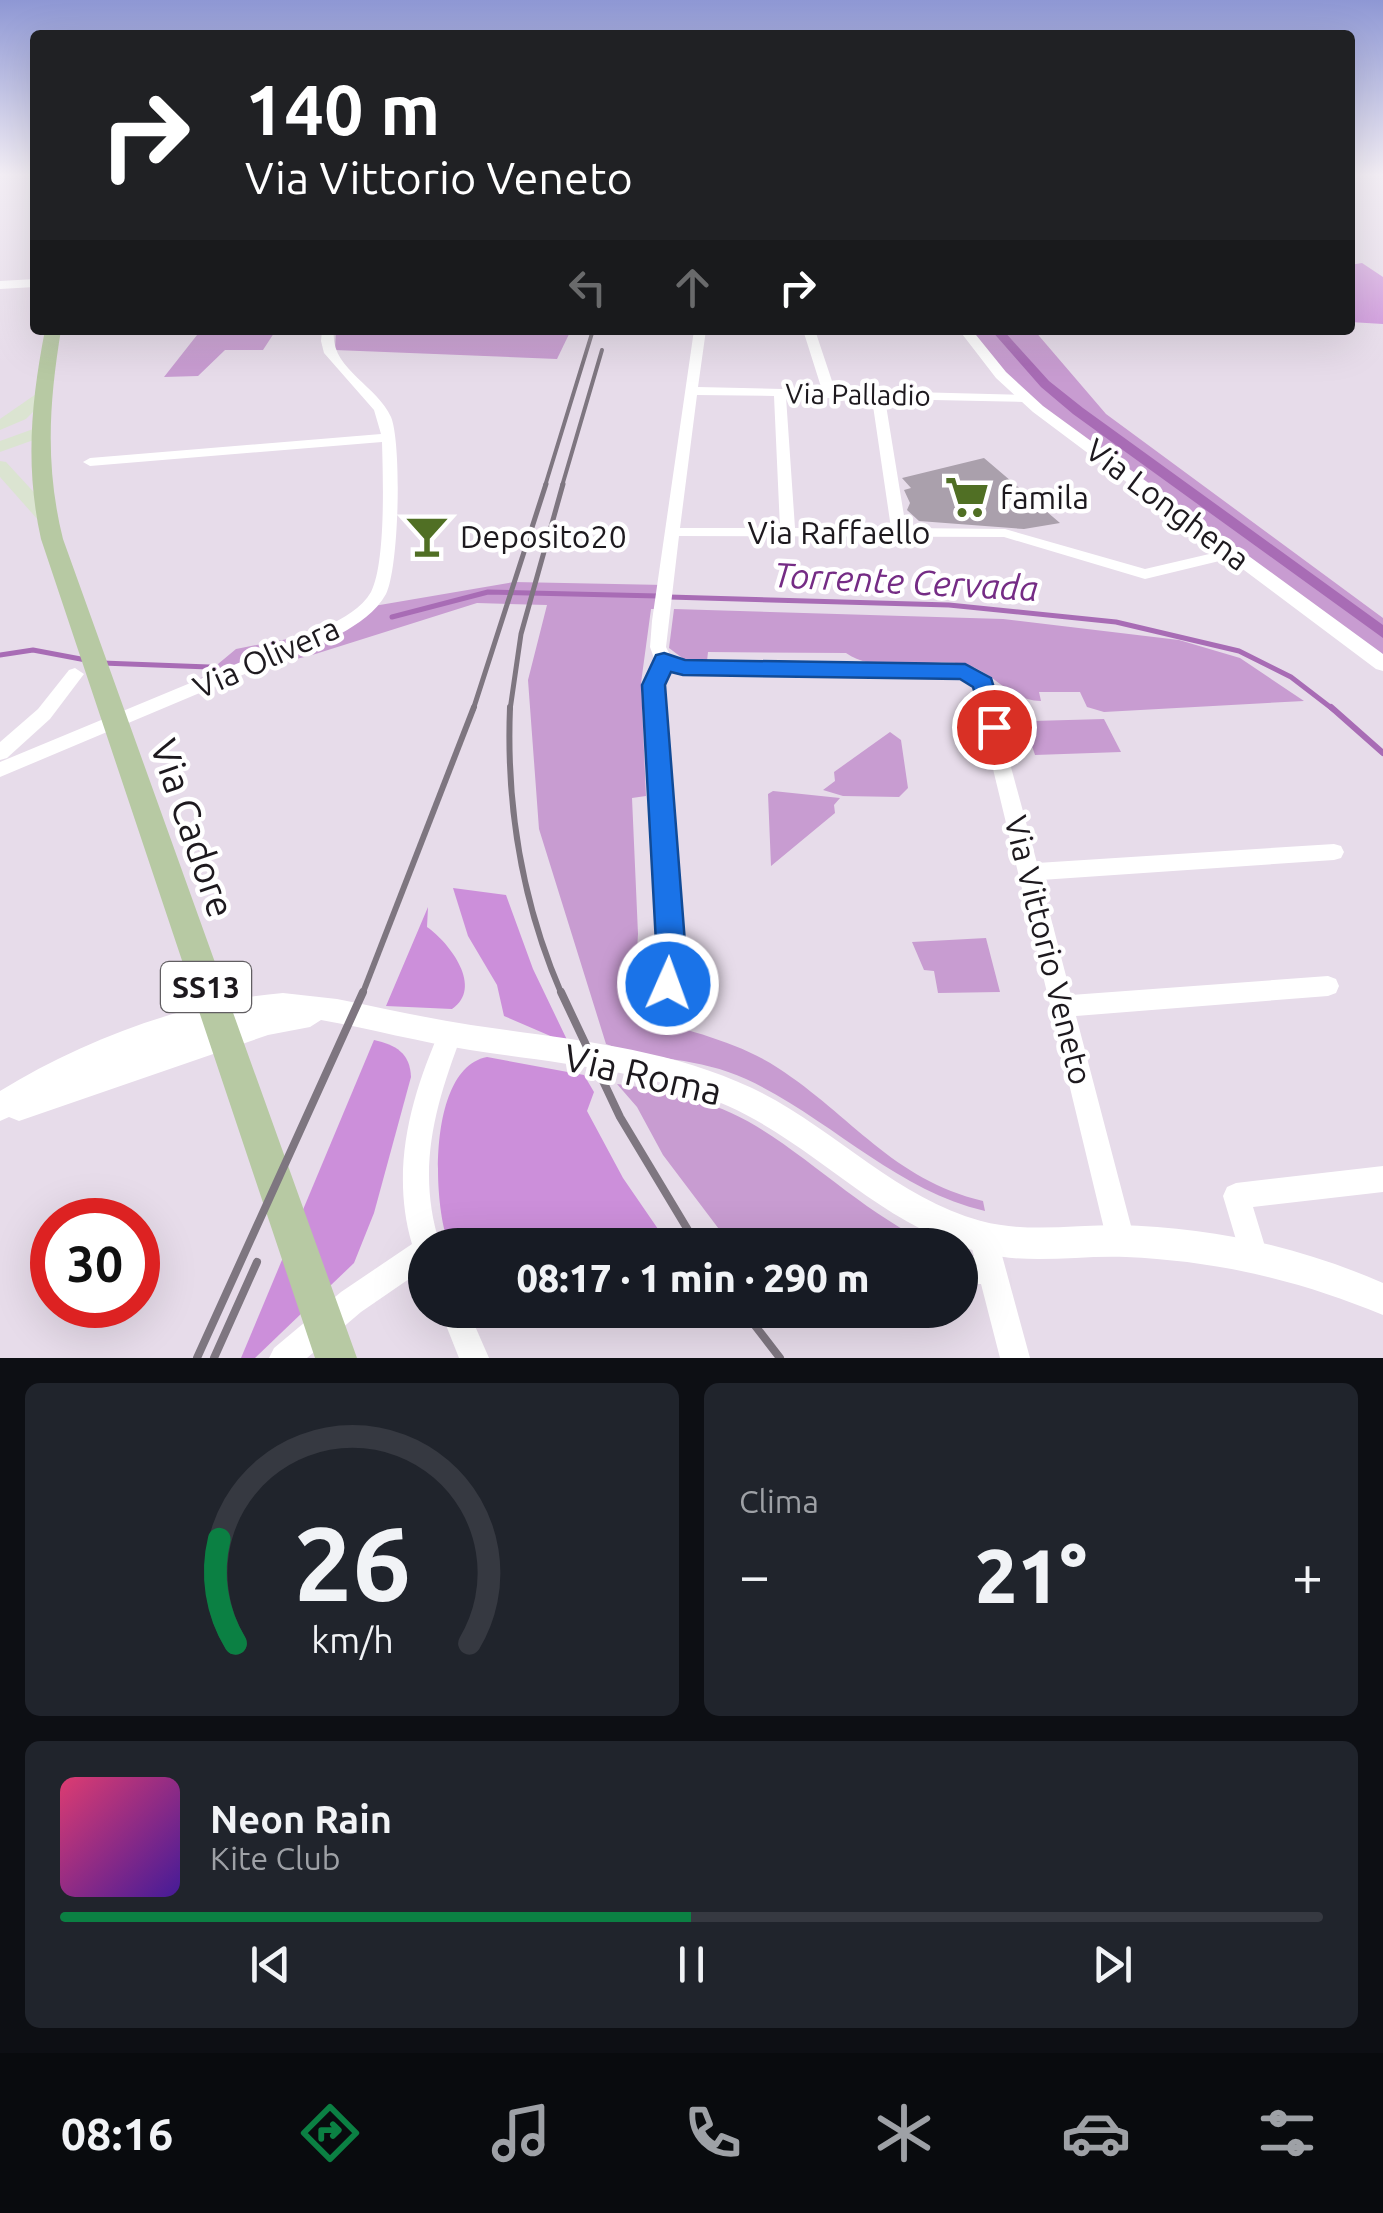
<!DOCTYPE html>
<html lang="it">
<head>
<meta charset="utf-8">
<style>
	:root { --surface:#171b24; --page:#20242c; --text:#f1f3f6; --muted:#9ea1a6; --line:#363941; --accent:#0b8043 }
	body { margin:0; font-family:Ubuntu,sans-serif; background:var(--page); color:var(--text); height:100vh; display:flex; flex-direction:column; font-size:38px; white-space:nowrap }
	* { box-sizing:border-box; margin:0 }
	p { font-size:32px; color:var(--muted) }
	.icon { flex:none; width:55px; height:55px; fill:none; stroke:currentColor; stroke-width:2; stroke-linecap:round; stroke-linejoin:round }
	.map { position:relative; height:1358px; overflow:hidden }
	.drawer { display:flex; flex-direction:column; gap:25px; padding:25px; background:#0d0f14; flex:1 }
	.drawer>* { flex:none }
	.hud { position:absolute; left:30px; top:30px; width:1325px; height:305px; border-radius:10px; box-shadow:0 10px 40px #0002; background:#202124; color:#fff; overflow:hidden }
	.speed { position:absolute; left:30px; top:1198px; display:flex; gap:20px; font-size:50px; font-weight:700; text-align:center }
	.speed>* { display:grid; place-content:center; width:130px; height:130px; border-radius:50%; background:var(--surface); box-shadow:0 10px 40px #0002; line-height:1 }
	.speed .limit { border:15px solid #d22; background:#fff; color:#111 }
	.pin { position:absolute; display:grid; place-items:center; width:85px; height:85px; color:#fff; margin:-42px; border:5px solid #fff; border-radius:50%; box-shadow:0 2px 10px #0007 }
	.me { position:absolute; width:110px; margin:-55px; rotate:2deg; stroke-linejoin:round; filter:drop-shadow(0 0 8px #0008) }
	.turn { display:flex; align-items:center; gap:35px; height:210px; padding:0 50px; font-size:45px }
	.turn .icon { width:130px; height:130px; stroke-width:2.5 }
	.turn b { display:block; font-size:70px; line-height:85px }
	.lanes { display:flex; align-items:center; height:95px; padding:0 50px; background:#0003; justify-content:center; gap:50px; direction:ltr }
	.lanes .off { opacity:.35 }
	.big { font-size:75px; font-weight:800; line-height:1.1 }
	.drawer .widget { flex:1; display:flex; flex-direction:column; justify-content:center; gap:15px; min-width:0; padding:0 35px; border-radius:15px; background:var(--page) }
	.drawer .dial { align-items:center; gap:0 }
	.dial svg { height:260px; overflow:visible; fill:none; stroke:var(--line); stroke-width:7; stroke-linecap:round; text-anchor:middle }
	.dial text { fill:var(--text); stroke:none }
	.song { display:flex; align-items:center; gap:30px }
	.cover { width:120px; height:120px; border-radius:15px; background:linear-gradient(135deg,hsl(340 70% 55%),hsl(260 70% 35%)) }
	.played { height:10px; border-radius:5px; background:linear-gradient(90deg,var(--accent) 50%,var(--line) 50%) }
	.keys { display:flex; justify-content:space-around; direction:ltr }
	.heat { display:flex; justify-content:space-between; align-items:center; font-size:55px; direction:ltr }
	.drawer .tiles { flex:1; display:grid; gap:25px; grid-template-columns:1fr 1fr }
	.widget:last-child { grid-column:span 2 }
	.trip { position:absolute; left:408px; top:1228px; width:570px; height:100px; border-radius:50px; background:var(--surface); box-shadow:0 10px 40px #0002; font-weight:800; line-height:100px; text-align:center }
	.menu { display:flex; height:160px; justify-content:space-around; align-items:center; background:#090b0e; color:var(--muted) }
	.menu .icon { width:70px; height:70px }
	.menu .on { color:var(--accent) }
	.menu b { font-size:45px; color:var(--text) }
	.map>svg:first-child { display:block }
	.green { fill:#c89cd1 }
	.forest { fill:#cc8fda }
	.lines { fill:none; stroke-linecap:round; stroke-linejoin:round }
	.stream-far1 { stroke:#a86cb5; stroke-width:5 }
	.stream { stroke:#a86cb5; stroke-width:6 }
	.canal { fill:#a86cb5; fill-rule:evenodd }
	.building { fill:#aaa0ac }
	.minor { fill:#fff; fill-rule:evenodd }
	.tertiary { fill:#fff; fill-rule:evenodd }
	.secondary { fill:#dbe4d1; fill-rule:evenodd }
	.primary { fill:#b7c9a3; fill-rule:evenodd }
	.rail-far3 { stroke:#7e7680; stroke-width:4 }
	.rail-far2 { stroke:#7e7680; stroke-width:5 }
	.rail-far1 { stroke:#7e7680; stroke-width:6 }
	.rail { stroke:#7e7680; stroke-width:8 }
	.route { fill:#1a73e8; stroke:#114b97; stroke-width:2.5 }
	.labels { text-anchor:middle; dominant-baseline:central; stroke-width:9; stroke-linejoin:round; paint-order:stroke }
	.far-street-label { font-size:28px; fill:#1d191e; stroke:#fff }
	.shield { fill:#fff; stroke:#615e62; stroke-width:2.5 }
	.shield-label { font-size:30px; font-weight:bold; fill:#1d191e }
	.poi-label { font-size:32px; fill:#1d191e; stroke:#fff; text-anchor:start }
	.street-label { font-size:32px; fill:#1d191e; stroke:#fff }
	.water-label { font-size:35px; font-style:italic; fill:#752c85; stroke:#fff }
	.near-street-label { font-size:38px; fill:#1d191e; stroke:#fff }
</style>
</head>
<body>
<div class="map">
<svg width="1383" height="1358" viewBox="0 0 1383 1358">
	<rect width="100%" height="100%" fill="#e7dcea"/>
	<!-- green -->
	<g class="green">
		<polygon points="201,330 276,330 263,350 225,350 198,376 164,377"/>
		<polygon points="336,330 571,330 557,359 335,350"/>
		<polygon points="965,330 1034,330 1106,414 1383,618 1383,662 1038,409"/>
		<path d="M514,582L665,585L662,609H651L641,683L646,796L632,798L638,934L633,1014C680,1029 736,1040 778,1068C852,1116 892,1179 983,1201L985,1211C893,1189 830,1118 746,1079C699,1057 651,1061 606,1044L539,829L528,680L547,605L477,603L309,656L230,674L182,694L236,649L334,630L368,607Z"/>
		<path d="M674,609L1003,619L1179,640L1240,658L1304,701L1104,712L1087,707L1080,692H1039L1041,701C1009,700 995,673 967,665C928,655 881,677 846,653L708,652L707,661L685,660L669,648Z"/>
		<polygon points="1104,719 1121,752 1035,755 1027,731 1033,721"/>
		<polygon points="890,732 901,740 908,788 899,797 843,796 823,790 835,781 834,772"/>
		<polygon points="773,791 840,798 834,805 835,813 771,866 768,794"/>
		<polygon points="986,938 1000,992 938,993 934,971 924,970 912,942"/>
		<path d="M617,1084C665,1090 713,1100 756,1126C817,1163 868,1216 934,1245H897L854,1228L731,1245L663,1155L637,1107Z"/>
	</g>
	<!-- forest -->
	<g class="forest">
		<polygon points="1362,263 1383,277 1383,324 1350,322 1350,265"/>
		<polygon points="453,888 506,895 533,969 569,1044 504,1016 497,985 468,936"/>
		<path d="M428,907L427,927C450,943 484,988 452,1009L386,1006Z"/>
		<path d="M374,1040C396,1045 410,1053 411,1077L374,1213L354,1263L255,1358H241Z"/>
		<path d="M487,1057L584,1075L594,1092L587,1111L623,1178L669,1245H449C432,1202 428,1068 487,1057Z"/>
	</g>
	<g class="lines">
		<!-- stream-far1 -->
		<g class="stream-far1">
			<polyline points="669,597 949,605 1116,622 1239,651 1291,677 1334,710"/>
			<polyline points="392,617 488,592 658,596"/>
			<polyline points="0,655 33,650 86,660"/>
			<polyline points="102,663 209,667"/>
		</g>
		<!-- stream -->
		<polyline class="stream" points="1331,707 1383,753"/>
		<!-- canal -->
		<polygon class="canal" points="991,330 1003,330 1049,381 1083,408 1383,625 1383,638 1073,414 1041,387"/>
	</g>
	<!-- building -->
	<polygon class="building" points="984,458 1060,523 1024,529 919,521 907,510 910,503 904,490 911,488 902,478"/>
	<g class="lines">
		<!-- minor -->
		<g class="minor">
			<path d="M322,330H334C329,368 377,385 391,417C402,444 399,569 386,594C376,612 358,624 340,634L0,777V762L328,626C343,618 362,608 371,592C386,563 383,476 382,442L90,466L83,462L90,458L381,434L374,410L324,353L321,341Z"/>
			<path d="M694,330H706L698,387L822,390L803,330H815L835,390L1029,395L1031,398L1025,402L885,399L906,528L1005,529L1145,569L1235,548L1243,553L1240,556L1145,579L1004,537L679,536L666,647L671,657L684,662L959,664L986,675L1037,863L1334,844L1341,846L1344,852L1341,858L1334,860L1041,880L1071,995L1328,976L1336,979L1339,986L1336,993L1328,996L1076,1016L1135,1241L1131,1251L1121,1255L1111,1251L1107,1241L972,682L957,676L683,674L669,669L663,685L682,943L679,1012L675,1020L667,1023L659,1020L655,1012L660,943L645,685L655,661L650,647L652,621ZM697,395L774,396L780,528H680ZM786,397L872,399L891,528H795Z"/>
			<polygon points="75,668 84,674 50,719 7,758 0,760 0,742 38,709 69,670"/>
			<path d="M450,1023L458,1026L462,1034C435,1106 416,1169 440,1245H425V1268L361,1312L307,1358H269L274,1348L341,1292L412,1244C390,1169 411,1095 442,1026Z"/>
			<polygon points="1383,1166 1383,1192 1253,1207 1267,1253 1263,1263 1253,1267 1243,1263 1223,1196 1227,1187 1236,1183"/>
			<polygon points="983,1223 993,1227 997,1237 1030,1358 1000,1358 981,1284 960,1284 960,1256 974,1256 969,1237 973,1227"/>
			<polygon points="440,1310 468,1310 489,1358 459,1358"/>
		</g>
		<!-- tertiary -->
		<g class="tertiary">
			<polygon points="35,279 35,287 0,289 0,281"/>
			<polygon points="959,330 972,330 1006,372 1043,406 1383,654 1383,671 1376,669 1033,412 996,378"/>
			<path d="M283,993L337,999C382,1008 426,1018 471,1025C566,1039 665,1047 752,1088C832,1126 894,1197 981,1221C1026,1233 1072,1225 1118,1225C1210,1227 1298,1246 1383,1283V1315C1299,1280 1217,1261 1126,1257C1079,1255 1029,1265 983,1253C880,1226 819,1147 728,1106C648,1070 556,1063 470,1050C420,1042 371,1029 321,1020L310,1027L268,1035L19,1121L9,1117L0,1121V1091C83,1040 186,1001 283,993Z"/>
		</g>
		<!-- secondary -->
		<g class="secondary">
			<polygon points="39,392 47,397 45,400 26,419 0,430 0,419"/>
			<polygon points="36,428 44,433 42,437 0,452 0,441"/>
			<polygon points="0,461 6,462 53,513 53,521 39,521 0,477"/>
		</g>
		<!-- primary -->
		<path class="primary" d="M45,330H61C49,403 45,467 63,539L357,1358H315L41,539C25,467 31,402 45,330Z"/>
		<!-- rail-far3 -->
		<g class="rail-far3">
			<polyline points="545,486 593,330"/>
			<polyline points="562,486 602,350"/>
		</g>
		<!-- rail-far2 -->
		<g class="rail-far2">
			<polyline points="473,710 546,484"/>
			<polyline points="510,710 521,634 563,484"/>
		</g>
		<!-- rail-far1 -->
		<g class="rail-far1">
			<path d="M510,707C506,806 522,903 562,995"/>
			<polyline points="362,995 474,707"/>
		</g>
		<!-- rail -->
		<g class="rail">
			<polyline points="561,992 620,1117 697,1245"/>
			<polyline points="743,1310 780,1358"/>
			<polyline points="197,1358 363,992"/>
			<polyline points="214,1358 257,1262"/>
		</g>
	</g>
	<!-- sky -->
	<linearGradient id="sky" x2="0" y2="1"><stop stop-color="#8e97d4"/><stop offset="0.48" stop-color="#f4eff6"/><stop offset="1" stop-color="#f4eff6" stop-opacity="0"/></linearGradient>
	<rect width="1383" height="364" fill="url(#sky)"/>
	<!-- route -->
	<polygon class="route" points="664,653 685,660 965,664 991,678 1006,727 994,735 986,733 973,687 960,679 683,675 671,672 665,685 685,943 679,994 668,997 658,994 654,984 656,943 642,685 656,655"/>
	<!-- icons -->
	<defs>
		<g id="supermarket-bare" transform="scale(3.45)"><path d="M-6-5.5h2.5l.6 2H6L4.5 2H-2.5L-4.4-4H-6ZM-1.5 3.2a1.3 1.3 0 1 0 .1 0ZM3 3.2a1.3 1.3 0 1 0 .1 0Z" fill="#506f24" stroke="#fff" stroke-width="2.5" paint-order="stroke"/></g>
		<g id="bar-bare" transform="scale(3.45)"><path d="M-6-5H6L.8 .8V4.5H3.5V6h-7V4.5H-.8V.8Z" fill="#506f24" stroke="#fff" stroke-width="2.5" paint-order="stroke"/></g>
	</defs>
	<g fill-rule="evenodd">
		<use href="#supermarket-bare" x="967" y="497"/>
		<use href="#bar-bare" x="427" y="536"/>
	</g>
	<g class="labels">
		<!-- far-street labels -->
		<g class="far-street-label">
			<text transform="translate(858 394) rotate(1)">Via Palladio</text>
		</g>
		<!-- shield labels -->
		<rect class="shield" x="161" y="962" width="90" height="50" rx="8"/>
		<g class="shield-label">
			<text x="206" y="987">SS13</text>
		</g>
		<!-- poi labels -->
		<g class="poi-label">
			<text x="1000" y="497">famila</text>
			<text x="460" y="536">Deposito20</text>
		</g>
		<!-- street labels -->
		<g class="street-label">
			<text transform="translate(1168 504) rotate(37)">Via Longhena</text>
			<text x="839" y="532">Via Raffaello</text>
			<text transform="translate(266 657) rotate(-24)">Via Olivera</text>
			<text transform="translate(1049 950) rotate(76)">Via Vittorio Veneto</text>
		</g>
		<!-- water labels -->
		<g class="water-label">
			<text transform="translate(906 581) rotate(3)">Torrente Cervada</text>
		</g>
		<!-- near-street labels -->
		<g class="near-street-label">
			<text transform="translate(193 828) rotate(71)">Via Cadore</text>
			<text transform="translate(643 1074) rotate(13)">Via Roma</text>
		</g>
	</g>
</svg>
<div class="speed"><div class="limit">30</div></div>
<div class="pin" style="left:994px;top:727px;background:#d93025"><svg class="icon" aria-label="arrive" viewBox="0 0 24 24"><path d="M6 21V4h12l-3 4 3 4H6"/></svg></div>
<svg class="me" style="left:668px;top:984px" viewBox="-20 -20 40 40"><circle r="17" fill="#1a73e8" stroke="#fff" stroke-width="3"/><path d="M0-11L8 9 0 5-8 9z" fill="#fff"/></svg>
<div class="trip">08:17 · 1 min · 290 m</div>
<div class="hud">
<div class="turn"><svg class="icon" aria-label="right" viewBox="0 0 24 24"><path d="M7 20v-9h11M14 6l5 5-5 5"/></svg><div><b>140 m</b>Via Vittorio Veneto</div></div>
<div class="lanes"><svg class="icon off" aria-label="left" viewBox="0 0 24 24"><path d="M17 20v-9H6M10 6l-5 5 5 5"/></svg><svg class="icon off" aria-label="ahead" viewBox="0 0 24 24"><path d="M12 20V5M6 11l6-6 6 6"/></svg><svg class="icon" aria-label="right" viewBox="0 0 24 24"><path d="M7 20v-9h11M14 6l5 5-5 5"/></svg></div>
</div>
</div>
<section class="drawer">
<div class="tiles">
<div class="widget dial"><svg viewBox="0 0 100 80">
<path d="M14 69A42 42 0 1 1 86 69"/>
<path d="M14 69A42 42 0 0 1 9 37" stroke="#0b8043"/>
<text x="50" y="56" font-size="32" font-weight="700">26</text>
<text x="50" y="72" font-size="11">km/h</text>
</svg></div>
<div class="widget"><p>Clima</p>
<div class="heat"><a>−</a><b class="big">21°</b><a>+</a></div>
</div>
<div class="widget">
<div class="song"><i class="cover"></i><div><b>Neon Rain</b><p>Kite Club</p></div></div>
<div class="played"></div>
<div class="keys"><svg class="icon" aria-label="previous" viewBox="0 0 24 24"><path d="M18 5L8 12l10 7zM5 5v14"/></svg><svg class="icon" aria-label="pause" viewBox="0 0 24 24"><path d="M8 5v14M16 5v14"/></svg><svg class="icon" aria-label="next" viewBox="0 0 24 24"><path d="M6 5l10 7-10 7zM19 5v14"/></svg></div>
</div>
</div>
</section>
<nav class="menu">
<b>08:16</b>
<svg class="icon on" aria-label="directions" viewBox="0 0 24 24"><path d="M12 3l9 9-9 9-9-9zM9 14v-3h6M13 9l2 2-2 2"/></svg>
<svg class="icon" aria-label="music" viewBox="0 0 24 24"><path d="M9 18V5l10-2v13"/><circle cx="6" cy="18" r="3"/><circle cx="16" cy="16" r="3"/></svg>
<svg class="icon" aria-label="phone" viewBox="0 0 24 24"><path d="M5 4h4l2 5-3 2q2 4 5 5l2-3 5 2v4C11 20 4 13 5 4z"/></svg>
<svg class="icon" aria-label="climate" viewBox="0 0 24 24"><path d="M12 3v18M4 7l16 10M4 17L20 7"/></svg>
<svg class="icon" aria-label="car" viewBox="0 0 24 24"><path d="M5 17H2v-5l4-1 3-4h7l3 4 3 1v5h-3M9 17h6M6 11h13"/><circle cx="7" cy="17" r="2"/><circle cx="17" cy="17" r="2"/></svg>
<svg class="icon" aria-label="filters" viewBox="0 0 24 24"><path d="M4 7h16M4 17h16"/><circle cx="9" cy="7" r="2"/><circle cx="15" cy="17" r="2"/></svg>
</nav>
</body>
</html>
